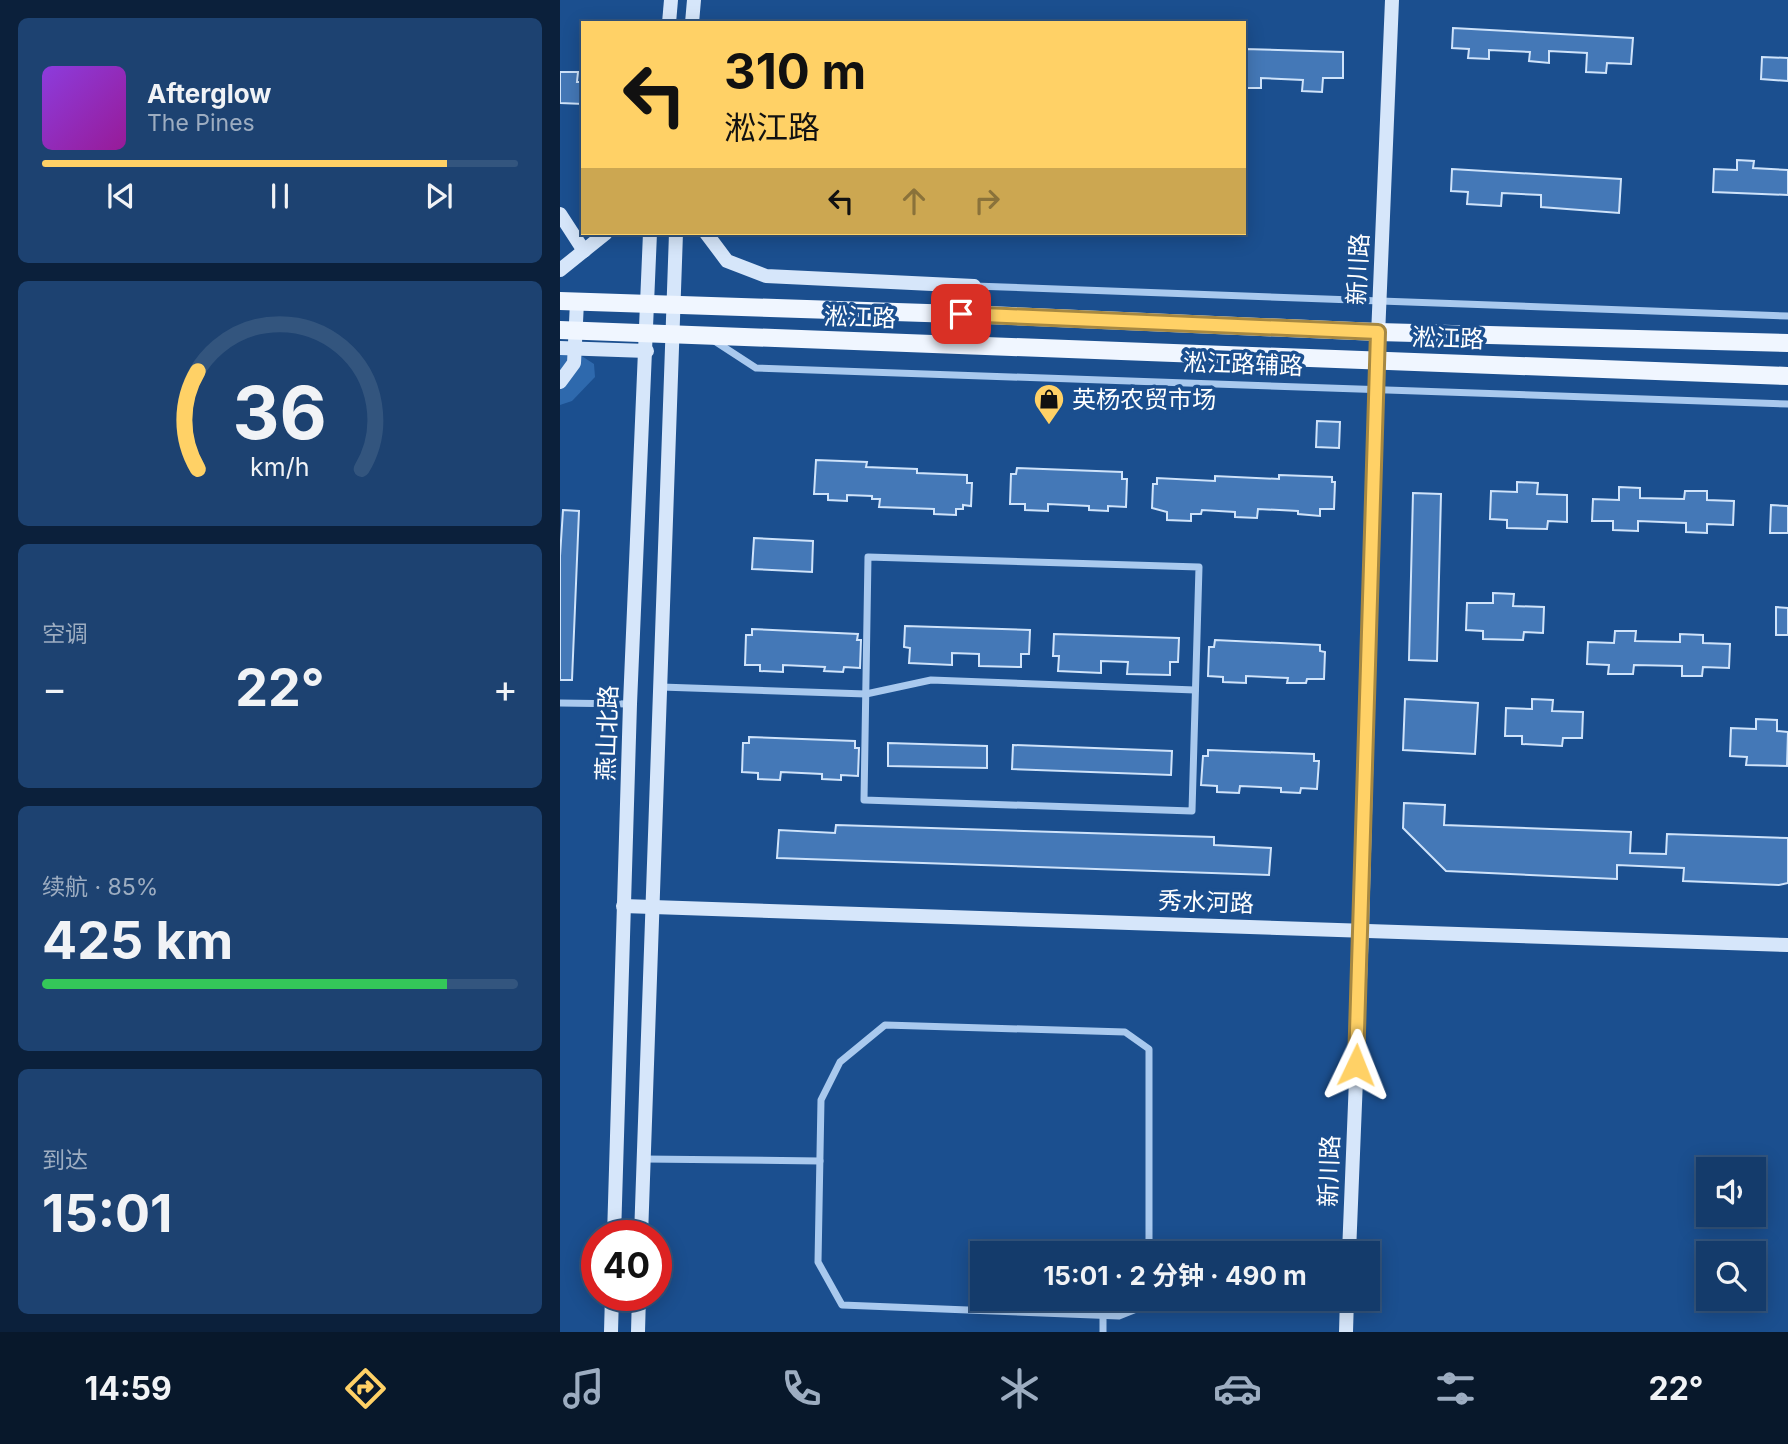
<!DOCTYPE html>
<html lang="zh">
<head>
<meta charset="utf-8">
<style>
	:root { --surface:#143b6b; --page:#1d4271; --text:#f1f3f6; --muted:#9dadc1; --line:#33557e; --accent:#ffd166 }
	body { margin:0; font-family:Inter,"Noto Sans SC",sans-serif; background:var(--page); color:var(--text); height:100vh; display:flex; flex-direction:column; font-size:26px; white-space:nowrap }
	* { box-sizing:border-box; margin:0 }
	p { font-size:23px; color:var(--muted) }
	.icon { flex:none; width:38px; height:38px; fill:none; stroke:currentColor; stroke-width:2; stroke-linecap:round; stroke-linejoin:round }
	.map { position:relative; flex:1; overflow:hidden }
	.sheet { display:flex; flex-direction:column; gap:18px; padding:18px; background:#0b203b; width:560px }
	.sheet>* { flex:none }
	.top-card { position:absolute; left:21px; top:21px; width:665px; height:214px; border-radius:0px; box-shadow:0 4px 18px #0003,0 0 0 2px var(--line); background:#ffd166; color:#111; overflow:hidden }
	.tools { position:absolute; left:1136px; top:1157px; display:grid; gap:14px }
	.tools a { display:grid; place-items:center; width:70px; height:70px; border-radius:0px; background:var(--surface); box-shadow:0 4px 18px #0003,0 0 0 2px var(--line); font-size:35px }
	.speed { position:absolute; left:21px; top:1220px; display:flex; gap:14px; font-size:35px; font-weight:700; text-align:center }
	.speed>* { display:grid; place-content:center; width:91px; height:91px; border-radius:50%; background:var(--surface); box-shadow:0 4px 18px #0003,0 0 0 2px var(--line); line-height:1 }
	.speed .limit { border:10px solid #d22; background:#fff; color:#111 }
	.pin { position:absolute; display:grid; place-items:center; width:60px; height:60px; color:#fff; margin:-30px; border-radius:14px; box-shadow:0 4px 10px #0006 }
	.me { position:absolute; width:77px; margin:-38px; rotate:2deg; stroke-linejoin:round; filter:drop-shadow(0 0 5px #0008) }
	.turn { display:flex; align-items:center; gap:24px; height:147px; padding:0 28px; font-size:32px }
	.turn .icon { width:91px; height:91px; stroke-width:2.5 }
	.turn b { display:block; font-size:49px; line-height:60px }
	.lanes { display:flex; align-items:center; height:66px; padding:0 28px; background:#0003; justify-content:center; gap:35px; direction:ltr }
	.lanes .off { opacity:.35 }
	.big { font-size:52px; font-weight:700; line-height:1.1 }
	.sheet .tile { flex:1; display:flex; flex-direction:column; justify-content:center; gap:10px; min-width:0; padding:0 24px; border-radius:10px; background:var(--page) }
	.sheet .dial { align-items:center; gap:0 }
	.dial svg { height:182px; overflow:visible; fill:none; stroke:var(--line); stroke-width:7; stroke-linecap:round; text-anchor:middle }
	.dial text { fill:var(--text); stroke:none }
	.song { display:flex; align-items:center; gap:21px }
	.cover { width:84px; height:84px; border-radius:10px; background:linear-gradient(135deg,hsl(270 70% 55%),hsl(300 70% 35%)) }
	.played { height:7px; border-radius:4px; background:linear-gradient(90deg,var(--accent) 85%,var(--line) 85%) }
	.keys { display:flex; justify-content:space-around; direction:ltr }
	.heat { display:flex; justify-content:space-between; align-items:center; font-size:38px; direction:ltr }
	.charge { height:10px; border-radius:5px; background:linear-gradient(90deg,#34c759 85%,var(--line) 0) }
	.trip { position:absolute; left:410px; top:1241px; width:410px; height:70px; border-radius:0px; background:var(--surface); box-shadow:0 4px 18px #0003,0 0 0 2px var(--line); font-weight:700; line-height:70px; text-align:center }
	.menu { display:flex; height:112px; justify-content:space-around; align-items:center; background:#08182b; color:var(--muted) }
	.menu .icon { width:49px; height:49px }
	.menu .selected { color:var(--accent) }
	.menu b { font-size:32px; color:var(--text) }
	main { display:flex; flex:1; min-height:0 }
	.map>svg:first-child { display:block }
	.green { fill:#2e69ad }
	.building { fill:#4478b7; stroke:#cfe3fa; stroke-width:2 }
	.lines { fill:none; stroke-linecap:round; stroke-linejoin:round }
	.street { stroke:#a9c9ee; stroke-width:7 }
	.secondary { stroke:#d6e6fa; stroke-width:14 }
	.primary { stroke:#f0f6ff; stroke-width:18 }
	.route-casing { stroke:#a68842; stroke-width:18 }
	.route { stroke:#ffd166; stroke-width:12 }
	.labels { text-anchor:middle; dominant-baseline:central; stroke-width:7; stroke-linejoin:round; paint-order:stroke }
	.street-label { font-size:24px; fill:#fff; stroke:#1b4f8f }
	.poi-label { font-size:24px; fill:#fff; stroke:#1b4f8f; text-anchor:start }
</style>
</head>
<body>
<main>
<section class="sheet">
<div class="tile">
<div class="song"><i class="cover"></i><div><b>Afterglow</b><p>The Pines</p></div></div>
<div class="played"></div>
<div class="keys"><svg class="icon" aria-label="previous" viewBox="0 0 24 24"><path d="M18 5L8 12l10 7zM5 5v14"/></svg><svg class="icon" aria-label="pause" viewBox="0 0 24 24"><path d="M8 5v14M16 5v14"/></svg><svg class="icon" aria-label="next" viewBox="0 0 24 24"><path d="M6 5l10 7-10 7zM19 5v14"/></svg></div>
</div>
<div class="tile dial"><svg viewBox="0 0 100 80">
<path d="M14 69A42 42 0 1 1 86 69"/>
<path d="M14 69A42 42 0 0 1 14 26" stroke="#ffd166"/>
<text x="50" y="56" font-size="32" font-weight="700">36</text>
<text x="50" y="72" font-size="11">km/h</text>
</svg></div>
<div class="tile"><p>空调</p>
<div class="heat"><a>−</a><b class="big">22°</b><a>+</a></div>
</div>
<div class="tile"><p>续航 · 85%</p><b class="big">425 km</b><div class="charge"></div></div>
<div class="tile"><p>到达</p><b class="big">15:01</b></div>
</section>
<div class="map">
<svg width="1228" height="1332" viewBox="0 0 1228 1332">
	<rect width="100%" height="100%" fill="#1b4f8f"/>
	<!-- green -->
	<polygon class="green" points="0,342 34,364 35,377 12,401 0,405"/>
	<!-- building -->
	<g class="building">
		<polygon points="893,28 1073,38 1071,64 1047,63 1046,73 1026,72 1027,53 989,51 989,63 969,61 970,52 929,50 929,59 908,58 909,49 892,48"/>
		<polygon points="684,49 783,52 783,78 763,78 762,92 742,91 743,80 701,78 701,88 684,88"/>
		<polygon points="1202,57 1228,58 1228,81 1201,79"/>
		<polygon points="0,72 18,72 17,82 23,82 23,104 0,103"/>
		<polygon points="1177,160 1194,161 1193,168 1228,170 1228,195 1153,192 1154,169 1177,170"/>
		<polygon points="892,169 1061,179 1059,213 981,207 981,195 942,193 941,206 907,204 908,192 891,191"/>
		<polygon points="757,421 780,422 779,448 756,447"/>
		<polygon points="256,460 307,462 306,467 357,469 357,473 407,475 407,483 412,483 411,506 403,505 403,509 396,509 396,515 374,514 374,509 319,507 320,499 312,499 312,496 287,495 287,501 268,500 268,494 254,494"/>
		<polygon points="457,468 562,472 562,479 567,479 566,507 548,506 548,511 529,510 529,506 488,504 488,511 465,510 465,504 450,504 451,474 456,474"/>
		<polygon points="719,475 772,477 772,482 775,482 774,509 760,509 760,516 738,514 738,511 698,509 697,518 675,517 675,512 642,510 641,514 631,514 631,521 607,520 607,512 592,508 593,484 597,484 597,478 655,481 655,476 719,479"/>
		<polygon points="957,482 978,483 977,494 1007,495 1007,522 988,521 987,529 947,528 947,520 930,519 931,491 957,492"/>
		<polygon points="1059,487 1080,488 1080,498 1124,499 1125,491 1147,491 1147,500 1174,501 1173,525 1147,524 1147,533 1126,532 1126,523 1078,521 1078,531 1053,530 1053,521 1032,521 1033,499 1059,500"/>
		<polygon points="853,493 881,494 877,661 849,660"/>
		<polygon points="1211,505 1228,506 1228,533 1210,533"/>
		<polygon points="3,510 19,511 12,680 0,680 0,556"/>
		<polygon points="194,538 253,541 252,572 192,569"/>
		<polygon points="933,593 954,594 953,606 984,607 983,633 964,632 963,640 923,639 923,631 906,630 907,603 933,603"/>
		<polygon points="1216,607 1228,608 1228,635 1216,635"/>
		<polygon points="345,626 470,630 469,654 461,654 461,667 419,666 419,654 392,653 392,665 349,663 350,648 344,647"/>
		<polygon points="192,629 298,634 297,640 301,640 300,668 284,667 283,672 264,671 265,667 223,665 223,672 200,671 200,665 185,665 186,635 192,635"/>
		<polygon points="1055,631 1076,631 1075,641 1120,642 1120,634 1143,635 1143,643 1170,644 1169,668 1143,667 1142,676 1122,676 1122,666 1074,665 1073,674 1048,674 1049,665 1027,664 1028,642 1054,643"/>
		<polygon points="494,634 619,638 618,662 610,662 610,675 567,674 568,662 541,661 541,673 498,671 499,656 493,656"/>
		<polygon points="655,640 760,645 760,651 765,652 764,679 747,679 746,683 727,683 728,678 686,676 686,683 663,682 663,677 648,676 649,647 654,647"/>
		<polygon points="845,699 918,703 915,754 843,750"/>
		<polygon points="972,699 993,700 992,711 1023,712 1022,738 1003,738 1002,746 962,744 962,736 945,736 946,708 972,709"/>
		<polygon points="1196,719 1217,720 1217,731 1228,732 1227,766 1186,765 1187,757 1170,756 1171,728 1196,729"/>
		<polygon points="189,737 295,741 295,748 299,748 298,776 281,775 281,780 262,779 262,774 221,772 220,780 198,779 198,773 182,772 183,743 189,743"/>
		<polygon points="328,743 427,746 427,768 328,766"/>
		<polygon points="453,745 612,751 611,775 452,769"/>
		<polygon points="648,750 754,754 754,761 759,761 757,789 741,788 740,793 721,792 721,788 680,786 679,793 657,792 657,786 641,785 643,756 648,756"/>
		<polygon points="844,803 885,805 884,825 1071,832 1070,853 1106,854 1107,834 1228,838 1228,883 1219,885 1123,881 1124,868 1057,865 1057,879 886,871 843,828"/>
		<polygon points="276,825 654,837 654,845 711,848 709,875 217,858 219,830 275,833"/>
	</g>
	<g class="lines">
		<!-- street -->
		<g class="street">
			<polyline points="414,286 1228,316"/>
			<polyline points="153,340 196,368 1228,404"/>
			<polygon points="308,557 639,567 632,811 304,800"/>
			<polyline points="101,687 306,694 371,680 635,690"/>
			<polyline points="0,703 70,704"/>
			<polyline points="84,1159 260,1161"/>
			<polyline points="589,1298 589,1304 559,1316 282,1305 258,1262 261,1100 280,1062 325,1025 565,1032 589,1049 589,1253"/>
			<polyline points="543,1332 543,1315"/>
		</g>
		<!-- secondary -->
		<g class="secondary">
			<polyline points="109,23 111,0"/>
			<polyline points="132,23 134,0"/>
			<polyline points="0,214 24,251"/>
			<polyline points="146,233 167,261 206,276 414,286 427,315"/>
			<polyline points="0,270 46,233"/>
			<polyline points="0,348 87,351"/>
			<polyline points="0,382 14,363 17,302"/>
			<polyline points="63,906 1228,945"/>
			<polyline points="54,1236 70,704 90,233"/>
			<polyline points="81,1236 116,233"/>
			<polyline points="789,1253 802,930 817,360 832,0"/>
			<polyline points="51,1332 52,1295"/>
			<polyline points="78,1332 79,1295"/>
			<polyline points="786,1332 787,1298"/>
		</g>
		<!-- primary -->
		<g class="primary">
			<polyline points="0,301 427,315 818,332 1228,343"/>
			<polyline points="0,330 1228,376"/>
		</g>
	</g>
	<g class="lines">
		<!-- route casing -->
		<g class="route-casing">
			<polyline id="route" points="401,314 818,332 796,1065"/>
		</g>
		<!-- route -->
		<use href="#route" class="route"/>
	</g>
	<!-- icons -->
	<defs>
		<g id="shop-pin" transform="scale(1.575)"><path d="M0 17L-7.5 6A9.5 9.5 0 1 1 7.5 6Z" fill="#ffd166" stroke="#1b4f8f"/><path d="M-5-2.5h2.3a2.7 3.5 0 0 1 5.4 0H5L5.5 6h-11ZM-1.5-2.5h3a1.5 2.3 0 0 0-3 0Z" fill="#111"/></g>
	</defs>
	<g fill-rule="evenodd">
		<use href="#shop-pin" x="489" y="399"/>
	</g>
	<g class="labels">
		<!-- street labels -->
		<g class="street-label">
			<text transform="translate(798 269) rotate(-87)">新川路</text>
			<text transform="translate(300 317) rotate(2)">淞江路</text>
			<text transform="translate(888 338) rotate(2)">淞江路</text>
			<text transform="translate(683 364) rotate(2)">淞江路辅路</text>
			<text transform="translate(47 733) rotate(-88)">燕山北路</text>
			<text transform="translate(646 902) rotate(2)">秀水河路</text>
			<text transform="translate(769 1171) rotate(-88)">新川路</text>
		</g>
		<!-- poi labels -->
		<g class="poi-label">
			<text x="512" y="399">英杨农贸市场</text>
		</g>
	</g>
</svg>
<div class="tools">
<a><svg class="icon" aria-label="sound" viewBox="0 0 24 24"><path d="M4 9h4l5-4v14l-5-4H4zM17 9q2 3 0 6"/></svg></a>
<a><svg class="icon" aria-label="search" viewBox="0 0 24 24"><circle cx="10" cy="10" r="6"/><path d="M15 15l6 6"/></svg></a>
</div>
<div class="speed"><div class="limit">40</div></div>
<div class="pin" style="left:401px;top:314px;background:#d93025"><svg class="icon" aria-label="arrive" viewBox="0 0 24 24"><path d="M6 21V4h12l-3 4 3 4H6"/></svg></div>
<svg class="me" style="left:796px;top:1065px" viewBox="-20 -20 40 40"><path d="M0-17L14 15 0 8-14 15z" fill="#ffd166" stroke="#fff" stroke-width="4"/></svg>
<div class="trip">15:01 · 2 分钟 · 490 m</div>
<div class="top-card">
<div class="turn"><svg class="icon" aria-label="left" viewBox="0 0 24 24"><path d="M17 20v-9H6M10 6l-5 5 5 5"/></svg><div><b>310 m</b>淞江路</div></div>
<div class="lanes"><svg class="icon" aria-label="left" viewBox="0 0 24 24"><path d="M17 20v-9H6M10 6l-5 5 5 5"/></svg><svg class="icon off" aria-label="ahead" viewBox="0 0 24 24"><path d="M12 20V5M6 11l6-6 6 6"/></svg><svg class="icon off" aria-label="right" viewBox="0 0 24 24"><path d="M7 20v-9h11M14 6l5 5-5 5"/></svg></div>
</div>
</div>
</main>
<nav class="menu">
<b>14:59</b>
<svg class="icon selected" aria-label="directions" viewBox="0 0 24 24"><path d="M12 3l9 9-9 9-9-9zM9 14v-3h6M13 9l2 2-2 2"/></svg>
<svg class="icon" aria-label="music" viewBox="0 0 24 24"><path d="M9 18V5l10-2v13"/><circle cx="6" cy="18" r="3"/><circle cx="16" cy="16" r="3"/></svg>
<svg class="icon" aria-label="phone" viewBox="0 0 24 24"><path d="M5 4h4l2 5-3 2q2 4 5 5l2-3 5 2v4C11 20 4 13 5 4z"/></svg>
<svg class="icon" aria-label="climate" viewBox="0 0 24 24"><path d="M12 3v18M4 7l16 10M4 17L20 7"/></svg>
<svg class="icon" aria-label="car" viewBox="0 0 24 24"><path d="M5 17H2v-5l4-1 3-4h7l3 4 3 1v5h-3M9 17h6M6 11h13"/><circle cx="7" cy="17" r="2"/><circle cx="17" cy="17" r="2"/></svg>
<svg class="icon" aria-label="filters" viewBox="0 0 24 24"><path d="M4 7h16M4 17h16"/><circle cx="9" cy="7" r="2"/><circle cx="15" cy="17" r="2"/></svg>
<b>22°</b>
</nav>
</body>
</html>
